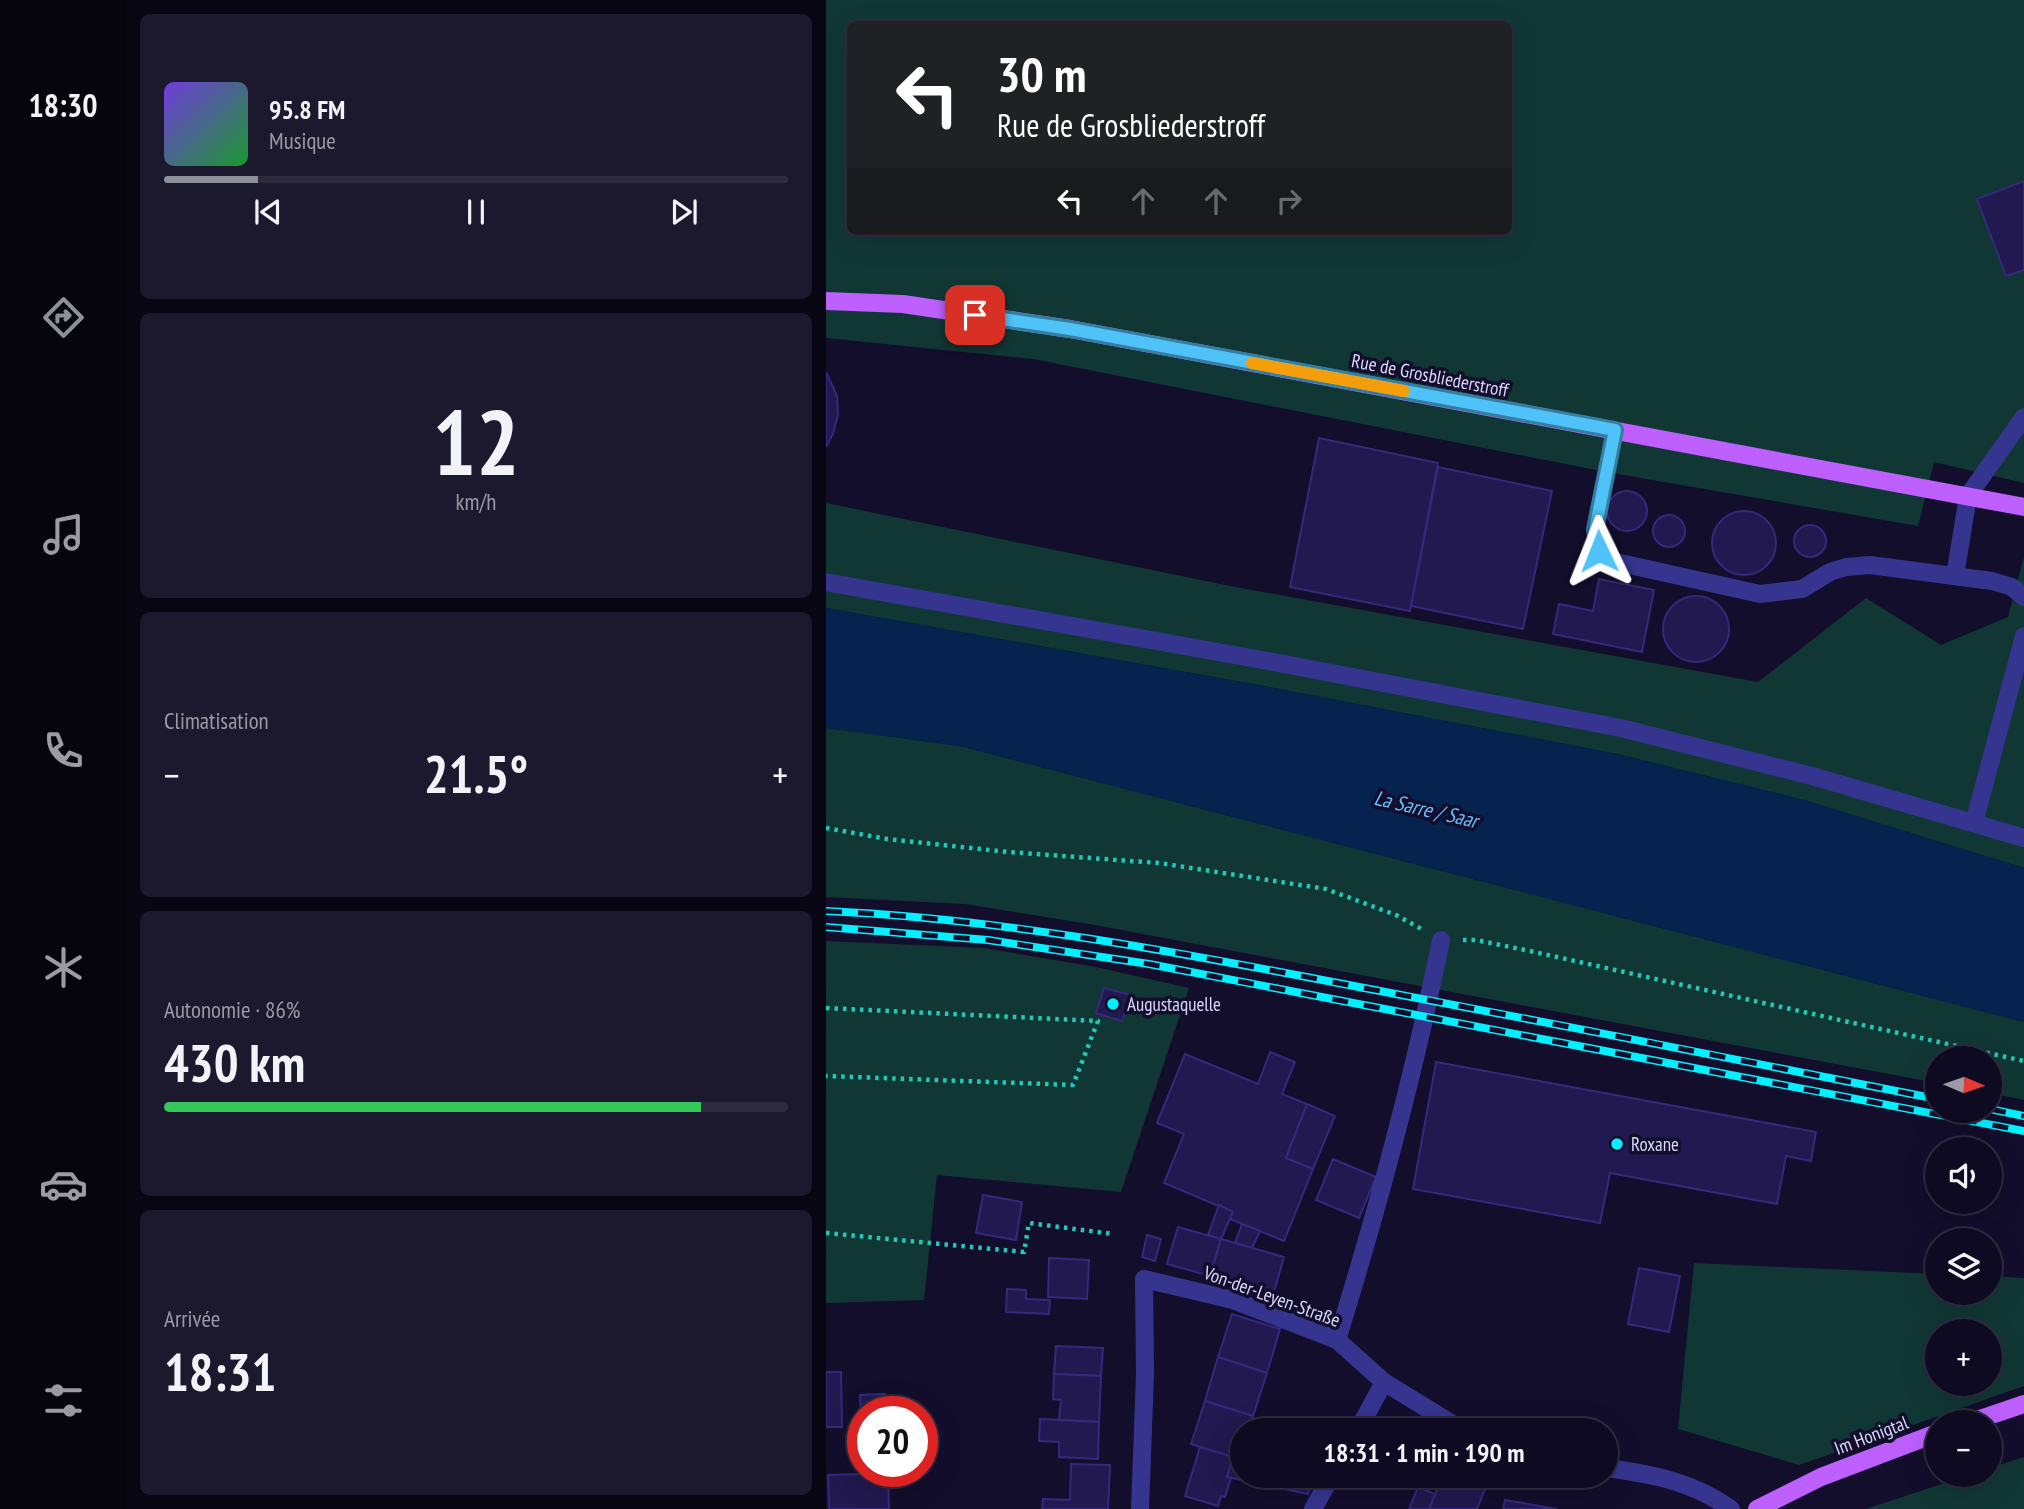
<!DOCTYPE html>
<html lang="fr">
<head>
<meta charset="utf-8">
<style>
	:root { --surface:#0e0a21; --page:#1c182e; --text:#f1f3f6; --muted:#9b9aa5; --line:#2e2b3f; --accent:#8c9099 }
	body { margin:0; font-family:"PT Sans Narrow",sans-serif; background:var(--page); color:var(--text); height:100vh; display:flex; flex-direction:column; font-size:26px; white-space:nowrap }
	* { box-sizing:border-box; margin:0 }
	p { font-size:23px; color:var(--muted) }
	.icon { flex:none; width:38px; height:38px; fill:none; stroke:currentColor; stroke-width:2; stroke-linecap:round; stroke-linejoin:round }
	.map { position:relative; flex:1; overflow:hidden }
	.panel { display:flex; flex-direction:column; gap:14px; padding:14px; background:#080612; width:700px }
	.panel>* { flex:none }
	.top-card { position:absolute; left:21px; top:21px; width:665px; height:214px; border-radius:10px; box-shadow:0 7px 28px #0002,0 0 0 2px var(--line); background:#202124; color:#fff; overflow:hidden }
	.needle { width:46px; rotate:92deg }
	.tools { position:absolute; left:1099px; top:1046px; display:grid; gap:14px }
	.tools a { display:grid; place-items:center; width:77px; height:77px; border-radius:50%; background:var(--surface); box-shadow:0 7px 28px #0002,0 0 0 2px var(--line); font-size:35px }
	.speed { position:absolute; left:21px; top:1396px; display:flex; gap:14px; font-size:35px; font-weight:700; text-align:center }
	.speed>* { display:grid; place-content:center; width:91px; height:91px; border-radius:50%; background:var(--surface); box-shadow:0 7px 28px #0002,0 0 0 2px var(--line); line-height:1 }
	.speed .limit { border:10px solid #d22; background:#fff; color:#111 }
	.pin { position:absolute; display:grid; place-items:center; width:60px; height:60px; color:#fff; margin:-30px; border-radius:14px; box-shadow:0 4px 10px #0006 }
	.me { position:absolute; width:77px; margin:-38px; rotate:358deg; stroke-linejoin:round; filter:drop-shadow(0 0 5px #0008) }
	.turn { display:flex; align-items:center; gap:24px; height:147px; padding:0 35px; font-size:32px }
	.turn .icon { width:91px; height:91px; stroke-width:2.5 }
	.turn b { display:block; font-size:49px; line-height:60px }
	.lanes { display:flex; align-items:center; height:66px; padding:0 35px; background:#0003; justify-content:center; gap:35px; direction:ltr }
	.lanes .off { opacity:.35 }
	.big { font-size:52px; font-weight:700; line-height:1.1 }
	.panel .card { flex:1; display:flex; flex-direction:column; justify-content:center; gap:10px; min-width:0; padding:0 24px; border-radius:10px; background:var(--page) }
	.panel .dial { align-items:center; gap:0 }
	.dial b { font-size:91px; line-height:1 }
	.song { display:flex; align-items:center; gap:21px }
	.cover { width:84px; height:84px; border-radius:10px; background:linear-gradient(135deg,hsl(260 70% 55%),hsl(130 70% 35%)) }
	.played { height:7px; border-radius:4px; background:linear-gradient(90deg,var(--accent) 15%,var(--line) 15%) }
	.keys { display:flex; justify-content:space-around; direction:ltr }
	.heat { display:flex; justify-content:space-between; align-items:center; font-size:38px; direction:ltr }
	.charge { height:10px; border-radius:5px; background:linear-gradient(90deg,#34c759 86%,var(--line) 0) }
	.trip { position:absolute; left:404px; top:1418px; width:388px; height:70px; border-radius:35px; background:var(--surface); box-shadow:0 7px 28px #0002,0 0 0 2px var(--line); font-weight:700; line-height:70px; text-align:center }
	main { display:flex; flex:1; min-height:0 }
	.tabs { display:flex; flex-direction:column; width:126px; justify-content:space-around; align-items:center; background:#06040d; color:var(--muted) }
	.tabs .icon { width:49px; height:49px }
	.tabs .selected { color:var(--accent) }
	.tabs b { font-size:32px; color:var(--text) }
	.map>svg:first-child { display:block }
	.green { fill:#113734; fill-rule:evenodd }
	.water { fill:#05234e }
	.building { fill:#21194f; stroke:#36287d; stroke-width:2 }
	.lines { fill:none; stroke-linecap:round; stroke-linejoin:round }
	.path { stroke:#24c8b7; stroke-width:4.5; stroke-dasharray:3.5 5; stroke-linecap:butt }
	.minor { stroke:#35358f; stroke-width:18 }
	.major { stroke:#bd60ff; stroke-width:18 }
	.rail-casing { stroke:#05f0ff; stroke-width:8 }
	.rail { stroke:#120e2c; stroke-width:5; stroke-dasharray:16; stroke-linecap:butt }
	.route-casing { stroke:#337fa1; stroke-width:18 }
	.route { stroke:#4fc3f7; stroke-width:12 }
	.slow { stroke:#f59e0b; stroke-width:12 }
	.poi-dot { fill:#05f0ff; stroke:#120e2c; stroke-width:2.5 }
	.labels { text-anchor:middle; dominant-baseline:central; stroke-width:7; stroke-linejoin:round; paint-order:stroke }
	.street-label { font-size:19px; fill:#dcd9ff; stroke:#120e2c }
	.poi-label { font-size:19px; fill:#dcd9ff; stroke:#120e2c; text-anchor:start }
	.water-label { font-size:21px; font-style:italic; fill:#67bfff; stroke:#120e2c }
</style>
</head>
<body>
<main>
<nav class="tabs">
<b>18:30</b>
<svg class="icon selected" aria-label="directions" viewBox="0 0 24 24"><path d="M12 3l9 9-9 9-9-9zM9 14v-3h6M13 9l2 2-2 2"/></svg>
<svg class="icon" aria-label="music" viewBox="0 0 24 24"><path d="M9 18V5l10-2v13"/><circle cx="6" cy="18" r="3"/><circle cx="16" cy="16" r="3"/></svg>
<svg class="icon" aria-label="phone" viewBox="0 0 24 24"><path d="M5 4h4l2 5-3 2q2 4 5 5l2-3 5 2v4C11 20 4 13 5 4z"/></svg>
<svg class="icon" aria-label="climate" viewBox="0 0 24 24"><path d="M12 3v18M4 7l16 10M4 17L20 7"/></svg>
<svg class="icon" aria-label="car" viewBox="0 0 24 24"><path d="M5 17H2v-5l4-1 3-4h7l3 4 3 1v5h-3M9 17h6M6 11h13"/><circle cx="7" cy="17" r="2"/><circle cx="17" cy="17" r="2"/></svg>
<svg class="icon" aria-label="filters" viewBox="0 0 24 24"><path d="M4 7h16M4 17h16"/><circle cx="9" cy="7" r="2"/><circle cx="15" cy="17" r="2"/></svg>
</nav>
<section class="panel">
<div class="card">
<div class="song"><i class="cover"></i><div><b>95.8 FM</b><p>Musique</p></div></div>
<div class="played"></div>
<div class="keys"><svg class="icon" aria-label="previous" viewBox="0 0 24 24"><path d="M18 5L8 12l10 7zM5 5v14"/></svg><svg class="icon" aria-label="pause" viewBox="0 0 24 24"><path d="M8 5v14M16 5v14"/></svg><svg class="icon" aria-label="next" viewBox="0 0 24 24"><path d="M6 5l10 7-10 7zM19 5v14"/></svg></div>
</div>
<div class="card dial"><b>12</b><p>km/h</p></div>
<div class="card"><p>Climatisation</p>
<div class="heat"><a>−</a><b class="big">21.5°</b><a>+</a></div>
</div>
<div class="card"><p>Autonomie · 86%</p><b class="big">430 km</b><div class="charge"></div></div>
<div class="card"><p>Arrivée</p><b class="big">18:31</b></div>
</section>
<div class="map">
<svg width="1198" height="1509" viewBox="0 0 1198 1509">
	<rect width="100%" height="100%" fill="#120e2c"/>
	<!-- green -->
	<g class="green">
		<path d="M0,0H1198V483L1108,462L1092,526L780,472L207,359L0,338ZM24,24H682V231H24Z"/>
		<polygon points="0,503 404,586 932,682 1040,598 1115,645 1182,617 1198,557 1198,868 978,800 791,754 427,684 0,608"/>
		<polygon points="0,728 134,746 1198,1022 1198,1100 1164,1093 1164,1059 1111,1059 1111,1083 269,925 139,904 0,897"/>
		<polygon points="0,941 158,948 270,967 363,988 295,1192 111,1175 98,1300 0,1303"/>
		<path d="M868,1263L1111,1274V1293H1164V1276L1198,1278V1386L973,1465L852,1429ZM1111,1332H1164V1384H1111Z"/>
		<polygon points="1198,1457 1198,1509 1040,1509 1143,1475 1164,1475 1164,1468"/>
	</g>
	<!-- water -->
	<polygon class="water" points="0,608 427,684 791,754 978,800 1198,868 1198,1022 134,746 0,728"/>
	<!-- building -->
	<g class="building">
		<polygon points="1198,181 1198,270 1180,276 1151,199"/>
		<polygon points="0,372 11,396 12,415 7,434 0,447"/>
		<polygon points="493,438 612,463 584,611 464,587"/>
		<polygon points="612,467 726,491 697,629 585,606"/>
		<circle cx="801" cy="511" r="20"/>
		<circle cx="918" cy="543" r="32"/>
		<circle cx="843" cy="531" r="16"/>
		<circle cx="984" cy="541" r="16"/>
		<polygon points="773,579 828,590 816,652 727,634 733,604 767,611"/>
		<circle cx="870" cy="629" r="33"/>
		<polygon points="278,988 304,995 296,1021 270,1013"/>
		<polygon points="444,1052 469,1062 456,1094 481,1104 460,1158 487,1169 458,1241 404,1219 407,1212 338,1183 358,1134 331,1123 359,1054 432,1084"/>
		<polygon points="610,1062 990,1132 985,1161 960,1156 951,1204 784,1173 774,1223 587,1189"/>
		<polygon points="481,1104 509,1116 487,1169 460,1158"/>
		<polygon points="507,1159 550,1177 533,1218 490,1200"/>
		<polygon points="157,1195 196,1202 190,1240 150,1233"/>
		<polygon points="393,1205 407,1212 395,1239 382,1235"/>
		<polygon points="416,1224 434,1231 426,1248 409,1243"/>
		<polygon points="352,1227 395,1239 384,1276 341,1264"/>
		<polygon points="321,1235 335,1239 329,1261 316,1257"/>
		<polygon points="395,1239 458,1257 447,1295 384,1276"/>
		<polygon points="223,1258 263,1260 261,1299 222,1297"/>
		<polygon points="813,1268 854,1276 843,1332 802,1324"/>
		<polygon points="181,1289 200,1290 200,1299 224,1300 223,1314 180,1312"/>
		<polygon points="406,1314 454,1329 441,1373 392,1357"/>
		<polygon points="230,1346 277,1348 275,1376 228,1374"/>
		<polygon points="392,1357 441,1373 427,1416 379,1401"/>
		<polygon points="0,1372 15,1372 16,1427 0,1427"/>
		<polygon points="228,1374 275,1376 273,1422 233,1420 235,1400 227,1399"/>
		<polygon points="59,1394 60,1412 37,1412 37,1459 34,1395"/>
		<polygon points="379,1401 427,1416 423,1430 416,1430 416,1450 414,1460 365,1444"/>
		<polygon points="214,1419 273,1422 272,1459 233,1457 233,1442 213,1441"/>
		<polygon points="560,1419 586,1430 555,1430"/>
		<polygon points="374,1447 407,1457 401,1477 405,1478 399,1497 395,1496 392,1506 359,1496"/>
		<polygon points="407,1457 416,1460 416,1475 488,1475 482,1494 401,1477"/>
		<polygon points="245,1464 284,1465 282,1509 216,1509 217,1499 244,1500"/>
		<polygon points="37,1472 62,1472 63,1509 3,1509 2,1475 37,1474"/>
		<polygon points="617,1475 653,1475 663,1479 651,1509 603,1509"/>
		<polygon points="592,1487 609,1494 603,1509 583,1509"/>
		<polygon points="679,1500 731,1509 677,1509"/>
	</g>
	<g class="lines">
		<!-- path -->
		<g class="path">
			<polyline points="0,828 61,839 182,852 333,863 500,889 570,915 599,931"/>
			<polyline points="637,940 650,940 704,951 1198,1061"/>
			<polyline points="0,1008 272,1021 247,1085 0,1076"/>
			<polyline points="0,1233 198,1252 203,1223 287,1234"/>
		</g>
		<!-- minor -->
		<g class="minor">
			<polyline points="789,430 769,529 773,551 781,560 934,594 976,589 1004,572 1020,567 1044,565 1166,581 1186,587 1198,597"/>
			<polyline points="1129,576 1142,496 1198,417"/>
			<polyline points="0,582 431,659 795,728 986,776 1198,838"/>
			<polyline points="1148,823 1198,636"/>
			<path d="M511,1340C552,1208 588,1075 615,940"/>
			<polyline points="532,1430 558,1382"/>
			<path d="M780,1468C827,1474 867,1482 905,1509"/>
			<polyline points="314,1509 319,1374 318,1279 407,1300 511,1340 558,1382 636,1430"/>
			<polyline points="487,1509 506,1475"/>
		</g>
		<!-- major -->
		<g class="major">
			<polyline points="0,301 77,304 244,329 1198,507"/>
			<polyline points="1142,1423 1198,1404"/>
			<polyline points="931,1509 995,1477 1111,1433"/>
		</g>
		<!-- rail casing -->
		<g class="rail-casing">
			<g id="rail">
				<path d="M0,911C180,919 356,953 533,987C726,1023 918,1061 1111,1099"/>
				<polyline points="0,927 162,940 323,964 1198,1131"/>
				<polyline points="1164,1109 1198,1116"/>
			</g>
		</g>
		<!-- rail -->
		<use href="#rail" class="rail"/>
	</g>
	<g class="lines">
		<!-- route casing -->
		<g class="route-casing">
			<polyline id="route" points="149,315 244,329 789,430 769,530 773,551"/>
		</g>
		<!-- route -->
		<use href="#route" class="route"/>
		<!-- slow -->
		<polyline class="slow" points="426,363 578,391"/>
	</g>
	<!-- markers -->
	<g class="poi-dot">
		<circle cx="287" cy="1004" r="7"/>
		<circle cx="791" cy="1144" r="7"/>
	</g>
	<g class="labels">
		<!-- street labels -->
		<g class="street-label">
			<text transform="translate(604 375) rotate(11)">Rue de Grosbliederstroff</text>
			<text transform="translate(446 1296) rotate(20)">Von-der-Leyen-Straße</text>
			<text transform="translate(1045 1435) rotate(-21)">Im Honigtal</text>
		</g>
		<!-- poi labels -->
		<g class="poi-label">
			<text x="301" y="1004">Augustaquelle</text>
			<text x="805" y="1144">Roxane</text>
		</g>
		<!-- water labels -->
		<g class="water-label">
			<text transform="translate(600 809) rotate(13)">La Sarre / Saar</text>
		</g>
	</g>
</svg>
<div class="tools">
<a><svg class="needle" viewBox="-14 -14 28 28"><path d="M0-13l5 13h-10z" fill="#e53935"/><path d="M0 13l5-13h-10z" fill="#9b9aa5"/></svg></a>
<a><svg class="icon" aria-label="sound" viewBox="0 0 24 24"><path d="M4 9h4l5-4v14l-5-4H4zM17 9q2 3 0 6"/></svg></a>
<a><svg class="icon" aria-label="layers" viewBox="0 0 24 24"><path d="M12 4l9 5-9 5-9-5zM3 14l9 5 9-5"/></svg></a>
<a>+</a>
<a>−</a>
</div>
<div class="speed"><div class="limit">20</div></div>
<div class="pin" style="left:149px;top:315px;background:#d93025"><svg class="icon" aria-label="arrive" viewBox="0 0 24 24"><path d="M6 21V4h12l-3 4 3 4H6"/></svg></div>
<svg class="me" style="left:773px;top:551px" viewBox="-20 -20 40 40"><path d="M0-17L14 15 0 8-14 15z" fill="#4fc3f7" stroke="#fff" stroke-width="4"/></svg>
<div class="trip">18:31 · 1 min · 190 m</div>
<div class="top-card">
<div class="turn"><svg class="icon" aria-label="left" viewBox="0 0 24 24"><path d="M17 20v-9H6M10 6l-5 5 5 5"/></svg><div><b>30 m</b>Rue de Grosbliederstroff</div></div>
<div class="lanes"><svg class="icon" aria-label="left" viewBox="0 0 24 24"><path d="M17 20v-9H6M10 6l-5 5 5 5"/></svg><svg class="icon off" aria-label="ahead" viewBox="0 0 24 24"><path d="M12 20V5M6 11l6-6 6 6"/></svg><svg class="icon off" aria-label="ahead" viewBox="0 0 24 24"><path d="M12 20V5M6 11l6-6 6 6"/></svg><svg class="icon off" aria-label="right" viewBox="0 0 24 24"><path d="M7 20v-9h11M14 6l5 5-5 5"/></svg></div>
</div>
</div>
</main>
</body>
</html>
